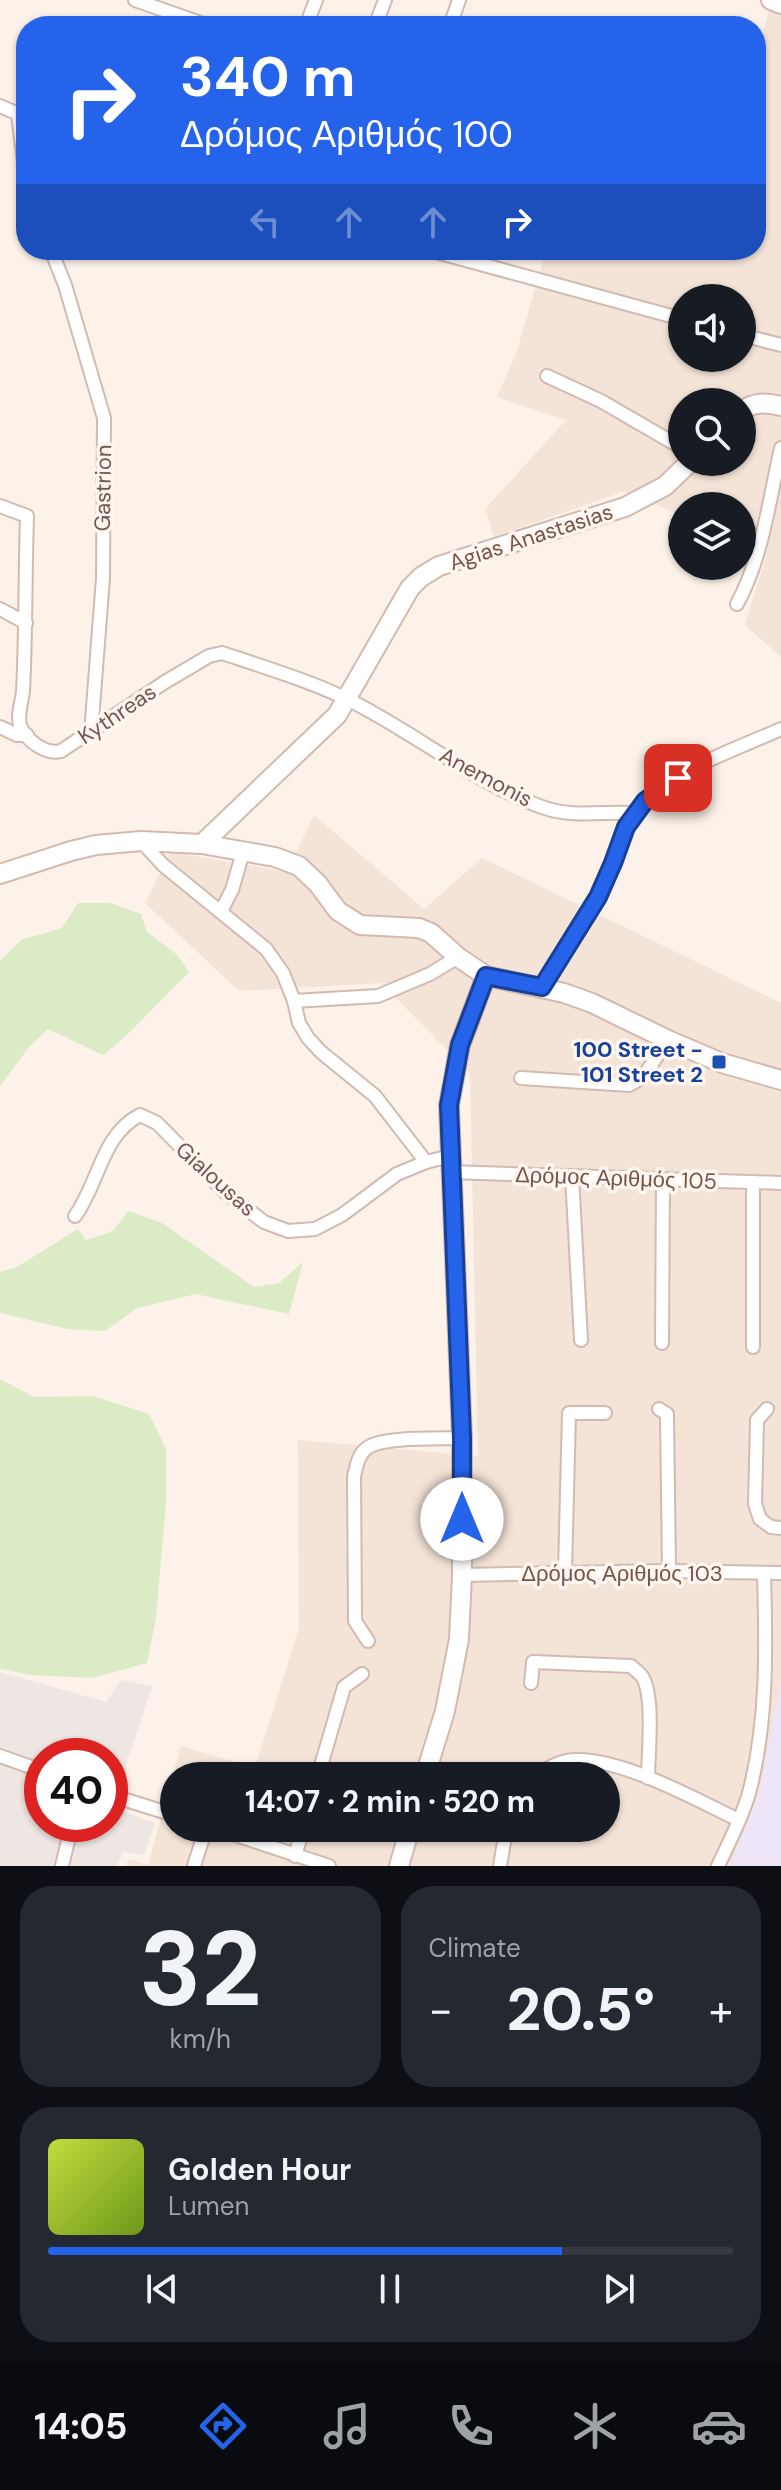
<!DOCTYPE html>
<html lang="en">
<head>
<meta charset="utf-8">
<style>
	:root { --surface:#171b24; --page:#242831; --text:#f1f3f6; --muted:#9ea1a6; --line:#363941; --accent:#2563eb }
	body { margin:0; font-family:"DM Sans",sans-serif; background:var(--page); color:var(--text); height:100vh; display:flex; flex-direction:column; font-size:30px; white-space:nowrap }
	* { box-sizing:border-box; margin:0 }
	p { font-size:26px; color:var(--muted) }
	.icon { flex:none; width:44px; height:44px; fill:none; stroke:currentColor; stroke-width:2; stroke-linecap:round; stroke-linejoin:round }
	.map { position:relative; height:1866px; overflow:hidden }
	.details { display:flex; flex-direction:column; gap:20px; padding:20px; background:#0d0f14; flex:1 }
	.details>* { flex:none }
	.hud { position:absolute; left:16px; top:16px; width:750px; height:244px; border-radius:32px; box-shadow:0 2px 6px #0004; background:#2563eb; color:#fff; overflow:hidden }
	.tools { position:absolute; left:668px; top:284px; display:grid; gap:16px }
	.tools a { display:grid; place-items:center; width:88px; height:88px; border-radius:50%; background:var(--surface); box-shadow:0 2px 6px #0004; font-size:40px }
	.speed { position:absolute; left:24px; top:1738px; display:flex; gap:16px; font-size:40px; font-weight:700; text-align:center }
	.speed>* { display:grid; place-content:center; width:104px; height:104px; border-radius:50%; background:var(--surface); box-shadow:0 2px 6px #0004; line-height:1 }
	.speed .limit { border:12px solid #d22; background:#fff; color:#111 }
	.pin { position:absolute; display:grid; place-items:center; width:68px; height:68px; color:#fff; margin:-34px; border-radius:16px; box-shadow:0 4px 12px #0006 }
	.me { position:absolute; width:88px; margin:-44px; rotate:0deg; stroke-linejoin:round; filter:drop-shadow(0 0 6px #0008) }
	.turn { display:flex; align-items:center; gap:28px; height:168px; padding:0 32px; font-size:36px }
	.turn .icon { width:104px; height:104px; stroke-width:2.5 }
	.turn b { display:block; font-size:56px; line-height:68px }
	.lanes { display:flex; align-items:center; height:76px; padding:0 32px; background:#0003; justify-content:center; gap:40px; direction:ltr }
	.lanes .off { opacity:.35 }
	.big { font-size:60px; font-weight:700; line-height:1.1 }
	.details .widget { flex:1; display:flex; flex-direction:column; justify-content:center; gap:12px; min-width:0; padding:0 28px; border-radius:32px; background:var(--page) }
	.details .dial { align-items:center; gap:0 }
	.dial b { font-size:104px; line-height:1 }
	.song { display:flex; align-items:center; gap:24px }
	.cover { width:96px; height:96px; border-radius:12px; background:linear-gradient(135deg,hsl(70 70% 55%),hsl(80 70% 35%)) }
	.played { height:8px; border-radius:4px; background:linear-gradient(90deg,var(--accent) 75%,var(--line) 75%) }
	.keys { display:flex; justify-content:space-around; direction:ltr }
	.heat { display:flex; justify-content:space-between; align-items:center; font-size:44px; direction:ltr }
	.details .tiles { flex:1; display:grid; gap:20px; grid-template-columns:1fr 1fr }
	.widget:last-child { grid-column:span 2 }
	.trip { position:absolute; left:160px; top:1762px; width:460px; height:80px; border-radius:40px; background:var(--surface); box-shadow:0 2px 6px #0004; font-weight:700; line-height:80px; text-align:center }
	.tabs { display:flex; height:128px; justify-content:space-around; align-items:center; background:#090b0e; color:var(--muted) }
	.tabs .icon { width:56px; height:56px }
	.tabs .active { color:var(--accent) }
	.tabs b { font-size:36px; color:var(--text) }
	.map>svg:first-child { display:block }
	.residential { fill:#f4e3d7; fill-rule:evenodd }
	.industrial { fill:#ede6e2; fill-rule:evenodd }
	.education { fill:#efe5f9 }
	.green { fill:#daebc6 }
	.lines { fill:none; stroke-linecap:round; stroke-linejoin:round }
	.street-casing { stroke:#d1bbb0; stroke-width:16 }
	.secondary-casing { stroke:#d4baae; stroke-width:22 }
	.street { stroke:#fff; stroke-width:12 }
	.secondary { stroke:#fff; stroke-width:18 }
	.route-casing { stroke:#184099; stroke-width:20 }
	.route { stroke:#2563eb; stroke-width:14 }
	.transit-dot { fill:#1a4fb4; stroke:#fff7ef; stroke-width:3 }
	.labels { text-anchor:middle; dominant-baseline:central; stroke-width:7; stroke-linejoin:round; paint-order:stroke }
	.street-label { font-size:22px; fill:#77554c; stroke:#fff7ef }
	.transit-label { font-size:22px; font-weight:bold; fill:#164399; stroke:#fff7ef; text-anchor:end }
</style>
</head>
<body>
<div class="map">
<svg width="781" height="1866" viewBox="0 0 781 1866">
	<rect width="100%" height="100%" fill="#fcf2e9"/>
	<!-- residential -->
	<g class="residential">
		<path d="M772,0H781V657L745,625L767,553L742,542V506H682V516L625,491L494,537L485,509L566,420L497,397L517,351L546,250H756V60ZM682,298H742V358H682ZM682,402H742V462H682Z"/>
		<path d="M314,815L424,909L482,858L781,1003V1866H126L129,1859L148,1865L181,1746L255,1768L299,1628L298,1440L478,1456L470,1073L381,983L239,991L145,903L171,852L287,872ZM174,1776H606V1828H174Z"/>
	</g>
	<!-- industrial -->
	<path class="industrial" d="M0,1672L106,1702L121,1680L152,1686L112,1808L155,1823L144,1855L123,1851L117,1866H0ZM42,1756H110V1824H42Z"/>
	<!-- education -->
	<polygon class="education" points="781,1681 781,1866 730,1866 759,1794"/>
	<!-- green -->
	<g class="green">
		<path d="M78,903H110L141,914L147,932L176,954L189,972C160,999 135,1031 103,1055L48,1029L29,1047L0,1086V961L21,940L62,928Z"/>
		<polygon points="128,1211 162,1223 254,1287 279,1283 303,1262 289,1314 196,1294 137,1308 105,1331 68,1329 0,1313 0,1272 17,1267 78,1229 86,1240 113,1231"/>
		<polygon points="0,1379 34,1397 93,1396 149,1414 166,1449 166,1502 156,1618 147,1663 92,1678 32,1675 0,1669"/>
	</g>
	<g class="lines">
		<!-- street casing -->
		<g class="street-casing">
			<g id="street">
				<polyline points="135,0 209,26"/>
				<polyline points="306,26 316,0"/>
				<polyline points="375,26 385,0"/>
				<polyline points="450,26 459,0"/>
				<polyline points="0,106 23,116"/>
				<polyline points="18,114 26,179"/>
				<polyline points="51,250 65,285 104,418 103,578 91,733"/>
				<polyline points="429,250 682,319"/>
				<polyline points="742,335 781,345"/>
				<polyline points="547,376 601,401 682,448"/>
				<path d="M0,506L27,516C25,575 26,633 23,691C22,702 16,717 21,728C28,742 47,755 61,751L165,682L209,656L222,653C264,667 307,680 347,699C413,731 477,785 545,808C573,818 607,811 636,813"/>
				<path d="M737,604C763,556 769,500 781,448"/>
				<polyline points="0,609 26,623"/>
				<polyline points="0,727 17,735 27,735"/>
				<polyline points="141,841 163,865 266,949 283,973 294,1001 299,1023 308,1038 321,1052 375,1096 426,1162"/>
				<polyline points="221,911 232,890 243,852"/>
				<path d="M542,987C560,958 580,928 597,898C615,866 619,827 646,800C677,769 741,747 781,729"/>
				<polyline points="294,1001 378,996 430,974 458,957"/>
				<polyline points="521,1078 629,1085 643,1077 668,1040"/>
				<polyline points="450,1172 781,1183"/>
				<polyline points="572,1176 581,1340"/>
				<path d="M75,1216C99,1183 102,1134 140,1115L157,1123L225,1192L264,1222L288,1231L315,1229L342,1215L397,1174L426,1162L450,1156"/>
				<polyline points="662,1343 663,1180"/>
				<polyline points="753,1347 753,1182"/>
				<polyline points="659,1409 667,1414 669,1571"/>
				<polyline points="767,1409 757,1420 755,1504 760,1519 771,1527 781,1528"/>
				<polyline points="565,1572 569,1413 605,1413"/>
				<polyline points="462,1575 669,1571 781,1573"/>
				<path d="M368,1641L355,1621L354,1476C357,1465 358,1455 367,1448C382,1436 441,1439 462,1438"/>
				<path d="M531,1683L533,1662L631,1666C632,1667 640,1674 641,1675C655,1692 648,1755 648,1778"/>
				<polyline points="0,1756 42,1771"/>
				<polyline points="318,1776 344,1687 362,1674"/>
				<path d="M536,1776C547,1768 561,1760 576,1760C624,1759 694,1799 739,1820"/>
				<polyline points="110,1795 174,1815"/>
				<polyline points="215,1828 329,1866"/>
				<polyline points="295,1856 303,1828"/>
				<polyline points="62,1866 72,1824"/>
				<polyline points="194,1866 206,1828"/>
				<polyline points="500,1866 504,1842 509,1828"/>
				<path d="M718,1866C729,1842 742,1818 749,1793C768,1721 766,1646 764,1573"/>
			</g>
		</g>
		<!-- secondary casing -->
		<g class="secondary-casing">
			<g id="secondary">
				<polyline points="771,0 781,4"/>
				<path d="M742,411C755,401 766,403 781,406"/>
				<polyline points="202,844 337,715 410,588 421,577 439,566 625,507 665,486 690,462"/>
				<polyline points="0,874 71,851 96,845 141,841 202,844 275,857 299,866 318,884 338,911 360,925 419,928 431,933 458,957 486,976 564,993 592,1003 668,1040 722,1063 781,1080"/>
				<polyline points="425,1776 445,1711 459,1639 462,1575 462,1438 449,1105 460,1045 486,976"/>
				<polyline points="399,1866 410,1828"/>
			</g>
		</g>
		<!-- street -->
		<use href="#street" class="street"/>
		<!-- secondary -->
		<use href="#secondary" class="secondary"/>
	</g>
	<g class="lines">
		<!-- route casing -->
		<g class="route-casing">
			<polyline id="route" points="462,1519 462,1438 449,1105 460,1045 486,976 542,987 598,897 613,863 626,827 645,801 678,778"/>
		</g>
		<!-- route -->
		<use href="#route" class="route"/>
	</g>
	<!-- markers -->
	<rect class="transit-dot" x="711" y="1054" width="16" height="16" rx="4"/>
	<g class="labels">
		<!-- street labels -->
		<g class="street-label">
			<text transform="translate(103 488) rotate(-89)">Gastrion</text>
			<text transform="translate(531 537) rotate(-18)">Agias Anastasias</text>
			<text transform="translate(117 714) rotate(-34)">Kythreas</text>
			<text transform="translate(486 777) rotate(28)">Anemonis</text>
			<text transform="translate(616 1178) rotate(2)">Δρόμος Αριθμός 105</text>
			<text transform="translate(216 1179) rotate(42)">Gialousas</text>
			<text x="622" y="1573">Δρόμος Αριθμός 103</text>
		</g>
		<!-- transit labels -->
		<g class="transit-label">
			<text x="703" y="1049">100 Street -<tspan x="703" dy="25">101 Street 2</tspan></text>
		</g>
	</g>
</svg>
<div class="tools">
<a><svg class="icon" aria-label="sound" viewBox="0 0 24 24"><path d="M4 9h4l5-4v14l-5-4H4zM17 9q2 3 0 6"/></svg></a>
<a><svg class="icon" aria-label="search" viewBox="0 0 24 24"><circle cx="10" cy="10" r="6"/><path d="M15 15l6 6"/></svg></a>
<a><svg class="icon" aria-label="layers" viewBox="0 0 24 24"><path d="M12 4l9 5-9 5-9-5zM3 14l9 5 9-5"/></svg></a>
</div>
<div class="speed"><div class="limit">40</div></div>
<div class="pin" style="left:678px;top:778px;background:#d93025"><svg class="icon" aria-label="arrive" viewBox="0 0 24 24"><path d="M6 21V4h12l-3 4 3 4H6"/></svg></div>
<svg class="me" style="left:462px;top:1519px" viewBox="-20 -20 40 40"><circle r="19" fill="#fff"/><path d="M0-13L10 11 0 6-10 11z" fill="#2563eb"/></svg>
<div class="trip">14:07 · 2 min · 520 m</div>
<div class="hud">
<div class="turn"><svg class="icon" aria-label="right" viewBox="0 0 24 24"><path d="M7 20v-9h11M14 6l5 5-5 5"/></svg><div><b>340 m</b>Δρόμος Αριθμός 100</div></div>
<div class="lanes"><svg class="icon off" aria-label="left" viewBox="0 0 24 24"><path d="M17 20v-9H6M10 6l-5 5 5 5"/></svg><svg class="icon off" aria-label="ahead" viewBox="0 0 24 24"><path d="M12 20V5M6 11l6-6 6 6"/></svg><svg class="icon off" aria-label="ahead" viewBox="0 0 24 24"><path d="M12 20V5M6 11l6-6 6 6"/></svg><svg class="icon" aria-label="right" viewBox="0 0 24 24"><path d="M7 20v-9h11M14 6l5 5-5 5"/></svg></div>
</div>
</div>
<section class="details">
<div class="tiles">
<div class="widget dial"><b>32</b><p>km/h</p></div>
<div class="widget"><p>Climate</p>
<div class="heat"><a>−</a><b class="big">20.5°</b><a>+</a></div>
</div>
<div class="widget">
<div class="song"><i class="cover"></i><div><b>Golden Hour</b><p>Lumen</p></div></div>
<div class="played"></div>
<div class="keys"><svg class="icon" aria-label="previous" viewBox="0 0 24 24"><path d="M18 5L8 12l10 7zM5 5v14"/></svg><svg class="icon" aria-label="pause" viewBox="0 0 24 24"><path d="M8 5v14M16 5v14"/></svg><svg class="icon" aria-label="next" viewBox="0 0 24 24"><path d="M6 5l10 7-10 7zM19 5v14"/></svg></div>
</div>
</div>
</section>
<nav class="tabs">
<b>14:05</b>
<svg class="icon active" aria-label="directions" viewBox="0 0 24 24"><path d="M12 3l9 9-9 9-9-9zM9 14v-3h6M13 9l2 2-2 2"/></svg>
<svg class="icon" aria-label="music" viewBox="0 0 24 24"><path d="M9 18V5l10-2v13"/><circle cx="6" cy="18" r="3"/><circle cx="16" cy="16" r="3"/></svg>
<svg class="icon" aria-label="phone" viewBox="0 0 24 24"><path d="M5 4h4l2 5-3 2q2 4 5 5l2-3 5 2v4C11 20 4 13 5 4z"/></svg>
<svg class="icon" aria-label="climate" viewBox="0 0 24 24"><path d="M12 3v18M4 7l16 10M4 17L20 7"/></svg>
<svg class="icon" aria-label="car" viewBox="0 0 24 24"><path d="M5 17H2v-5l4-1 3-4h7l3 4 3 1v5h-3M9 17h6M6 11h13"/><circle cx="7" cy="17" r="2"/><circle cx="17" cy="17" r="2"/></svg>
</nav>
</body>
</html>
